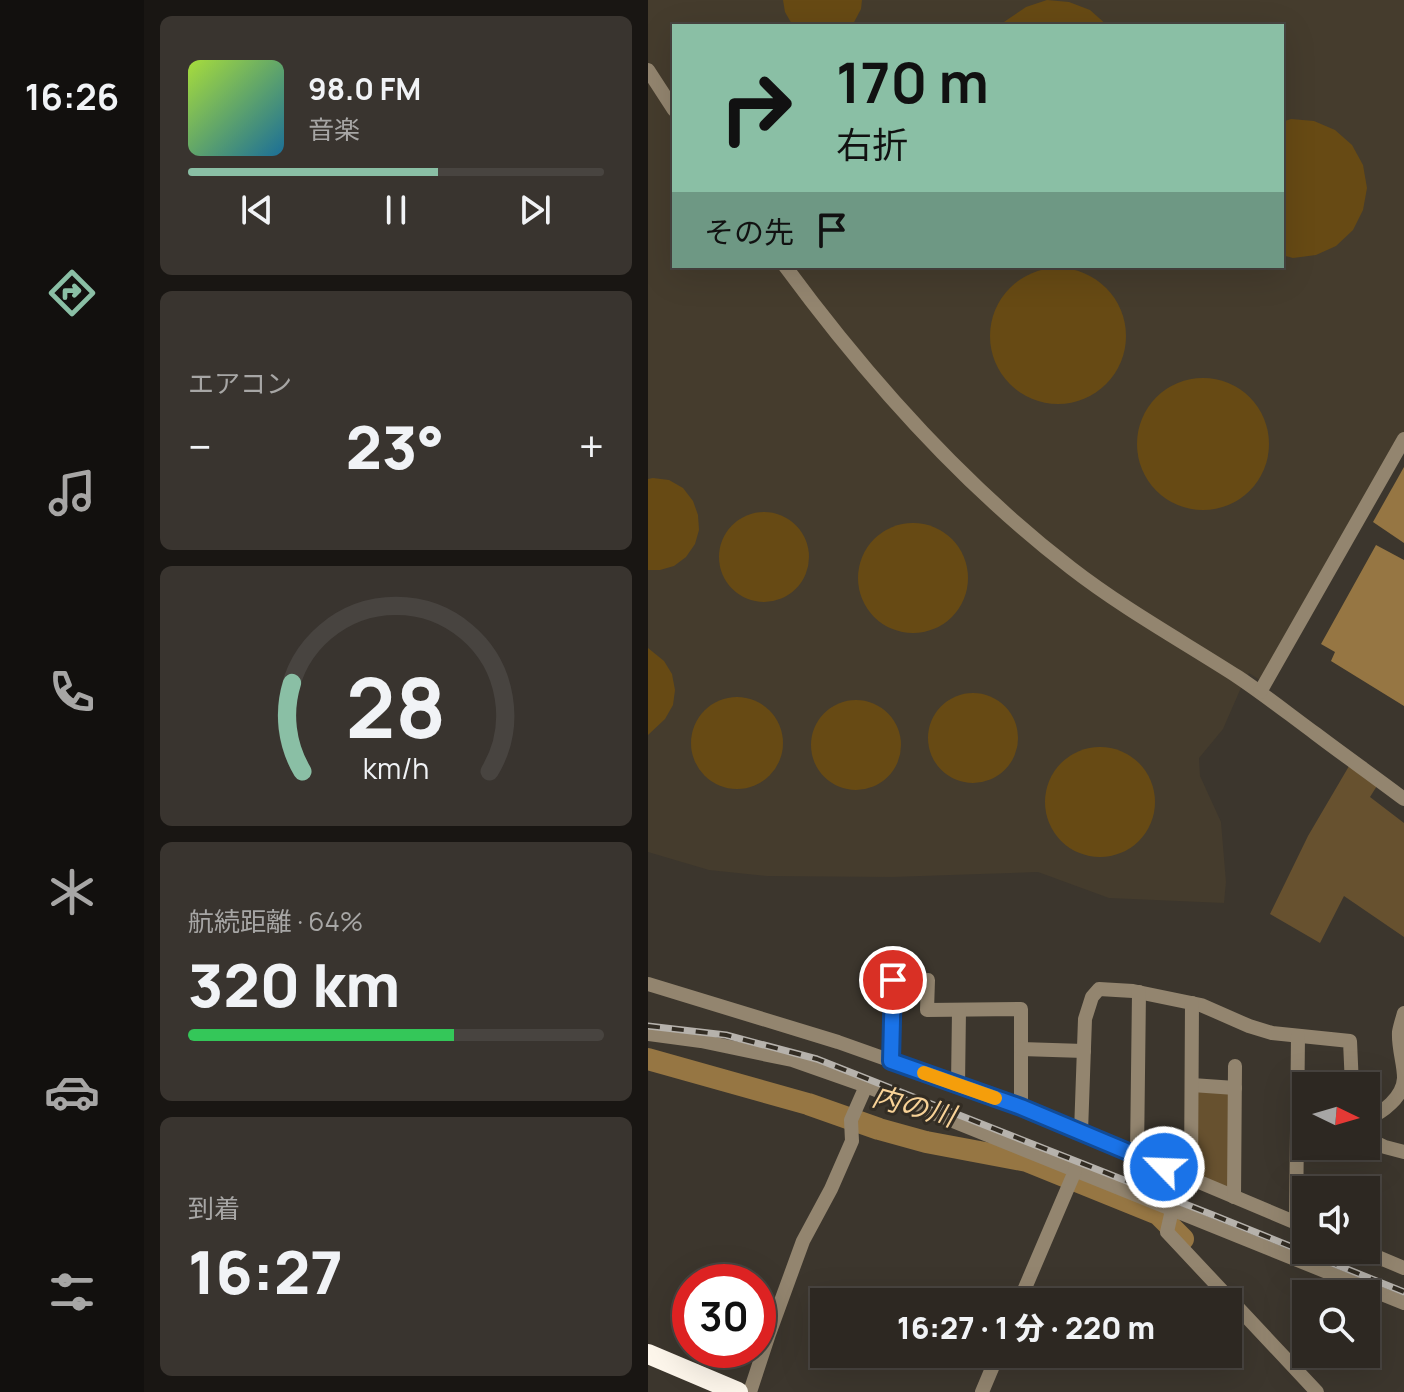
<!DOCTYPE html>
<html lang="ja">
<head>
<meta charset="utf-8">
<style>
	:root { --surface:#2d2822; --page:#39342f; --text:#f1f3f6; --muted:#a7a6a5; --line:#484440; --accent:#8abfa5 }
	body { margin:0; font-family:Manrope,"Noto Sans JP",sans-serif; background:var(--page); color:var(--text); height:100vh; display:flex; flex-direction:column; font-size:30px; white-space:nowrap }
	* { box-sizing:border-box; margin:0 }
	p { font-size:26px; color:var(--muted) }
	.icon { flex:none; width:44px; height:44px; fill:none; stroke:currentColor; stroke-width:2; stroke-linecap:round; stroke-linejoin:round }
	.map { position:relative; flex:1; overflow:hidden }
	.sheet { display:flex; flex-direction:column; gap:16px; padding:16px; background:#191613; width:504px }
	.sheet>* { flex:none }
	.guide { position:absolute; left:24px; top:24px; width:612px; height:244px; border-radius:0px; box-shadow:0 8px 32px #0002,0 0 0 2px var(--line); background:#8abfa5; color:#111; overflow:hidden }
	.needle { width:52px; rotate:95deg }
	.tools { position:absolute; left:644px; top:1072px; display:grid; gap:16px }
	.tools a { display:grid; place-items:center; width:88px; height:88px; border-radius:0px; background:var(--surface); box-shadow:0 8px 32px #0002,0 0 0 2px var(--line); font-size:40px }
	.speed { position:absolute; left:24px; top:1264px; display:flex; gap:16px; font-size:40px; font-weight:700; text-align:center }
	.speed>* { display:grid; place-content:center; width:104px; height:104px; border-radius:50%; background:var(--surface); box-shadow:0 8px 32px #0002,0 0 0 2px var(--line); line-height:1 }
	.speed .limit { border:12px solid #d22; background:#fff; color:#111 }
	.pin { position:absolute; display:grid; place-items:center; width:68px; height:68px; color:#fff; margin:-34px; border:4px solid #fff; border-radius:50%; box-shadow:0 2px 8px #0007 }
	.me { position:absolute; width:88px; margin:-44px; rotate:294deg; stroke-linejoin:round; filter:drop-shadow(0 0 6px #0008) }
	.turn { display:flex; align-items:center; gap:28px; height:168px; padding:0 32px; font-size:36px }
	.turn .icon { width:104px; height:104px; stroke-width:2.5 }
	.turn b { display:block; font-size:56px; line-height:68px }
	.then { display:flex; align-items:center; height:76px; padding:0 32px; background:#0003; gap:16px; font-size:30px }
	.big { font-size:60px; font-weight:800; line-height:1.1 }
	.sheet .tile { flex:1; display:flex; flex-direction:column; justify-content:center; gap:12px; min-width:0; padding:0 28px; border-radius:12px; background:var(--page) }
	.sheet .dial { align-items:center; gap:0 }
	.dial svg { height:208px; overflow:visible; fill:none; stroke:var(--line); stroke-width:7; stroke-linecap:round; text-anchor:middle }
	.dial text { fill:var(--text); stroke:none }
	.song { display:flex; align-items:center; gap:24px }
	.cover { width:96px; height:96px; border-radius:12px; background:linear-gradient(135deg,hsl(80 70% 55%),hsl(200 70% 35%)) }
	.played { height:8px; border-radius:4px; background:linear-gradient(90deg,var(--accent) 60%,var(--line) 60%) }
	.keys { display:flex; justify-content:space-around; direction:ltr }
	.heat { display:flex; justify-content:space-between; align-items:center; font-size:44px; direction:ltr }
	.charge { height:12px; border-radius:6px; background:linear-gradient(90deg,#34c759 64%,var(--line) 0) }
	.trip { position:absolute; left:162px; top:1288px; width:432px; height:80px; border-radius:0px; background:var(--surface); box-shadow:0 8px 32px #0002,0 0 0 2px var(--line); font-weight:800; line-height:80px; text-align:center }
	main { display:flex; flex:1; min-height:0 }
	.menu { display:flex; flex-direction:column; width:144px; justify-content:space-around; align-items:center; background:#12100e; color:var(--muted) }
	.menu .icon { width:56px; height:56px }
	.menu .active { color:var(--accent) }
	.menu b { font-size:36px; color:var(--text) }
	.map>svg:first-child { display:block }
	.built { fill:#453c2d; fill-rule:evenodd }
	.green { fill:#67512f }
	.water { fill:#967643 }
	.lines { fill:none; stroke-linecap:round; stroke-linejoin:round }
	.river { stroke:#967643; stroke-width:22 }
	.building { fill:#674a14 }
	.minor { stroke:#93856f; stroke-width:14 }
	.highway { stroke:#fdf6eb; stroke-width:20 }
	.rail-casing { stroke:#b6b2ac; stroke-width:7 }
	.rail { stroke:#322c23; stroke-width:4; stroke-dasharray:12; stroke-linecap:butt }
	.route-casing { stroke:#114b97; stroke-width:20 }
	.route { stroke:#1a73e8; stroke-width:14 }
	.slow { stroke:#f59e0b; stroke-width:14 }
	.labels { text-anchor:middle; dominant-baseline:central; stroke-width:6; stroke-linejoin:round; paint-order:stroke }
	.water-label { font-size:28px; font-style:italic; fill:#f8d297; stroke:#322c23 }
</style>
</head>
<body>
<main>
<nav class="menu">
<b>16:26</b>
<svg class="icon active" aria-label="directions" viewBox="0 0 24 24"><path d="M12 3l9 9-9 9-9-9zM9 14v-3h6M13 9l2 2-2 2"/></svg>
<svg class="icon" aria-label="music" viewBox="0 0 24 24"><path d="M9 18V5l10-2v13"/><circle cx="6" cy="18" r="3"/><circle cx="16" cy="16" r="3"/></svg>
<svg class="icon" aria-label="phone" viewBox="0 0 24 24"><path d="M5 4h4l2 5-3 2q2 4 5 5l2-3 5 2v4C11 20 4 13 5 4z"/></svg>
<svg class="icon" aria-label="climate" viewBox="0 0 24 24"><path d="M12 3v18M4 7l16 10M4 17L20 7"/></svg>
<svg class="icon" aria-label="car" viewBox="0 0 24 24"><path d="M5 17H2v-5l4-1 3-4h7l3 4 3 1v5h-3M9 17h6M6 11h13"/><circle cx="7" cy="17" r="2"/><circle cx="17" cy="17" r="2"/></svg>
<svg class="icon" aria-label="filters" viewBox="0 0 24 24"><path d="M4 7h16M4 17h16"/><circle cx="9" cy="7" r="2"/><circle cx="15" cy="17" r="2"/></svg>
</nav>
<section class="sheet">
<div class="tile">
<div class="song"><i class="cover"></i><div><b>98.0 FM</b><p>音楽</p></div></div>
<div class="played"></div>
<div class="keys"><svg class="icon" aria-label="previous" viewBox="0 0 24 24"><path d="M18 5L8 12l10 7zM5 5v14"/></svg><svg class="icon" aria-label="pause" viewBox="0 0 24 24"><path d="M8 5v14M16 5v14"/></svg><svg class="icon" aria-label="next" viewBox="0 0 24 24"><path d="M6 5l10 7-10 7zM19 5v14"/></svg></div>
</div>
<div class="tile"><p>エアコン</p>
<div class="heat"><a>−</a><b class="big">23°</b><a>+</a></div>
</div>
<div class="tile dial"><svg viewBox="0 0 100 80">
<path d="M14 69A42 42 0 1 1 86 69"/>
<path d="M14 69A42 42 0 0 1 10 35" stroke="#8abfa5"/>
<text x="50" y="56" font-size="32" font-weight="700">28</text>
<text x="50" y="72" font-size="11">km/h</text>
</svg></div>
<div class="tile"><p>航続距離 · 64%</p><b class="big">320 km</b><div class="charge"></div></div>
<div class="tile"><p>到着</p><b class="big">16:27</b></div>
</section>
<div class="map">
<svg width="756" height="1392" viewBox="0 0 756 1392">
	<rect width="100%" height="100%" fill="#3c362d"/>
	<!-- built -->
	<path class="built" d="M0,0H756V432L612,680L601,673L592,690L575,729L551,758L552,776L573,822L578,882L576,903L461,898L390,872L243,877L119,876L61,870L0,852ZM26,26H634V266H26Z"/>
	<!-- green -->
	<g class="green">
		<polygon points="704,761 732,781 722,797 756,823 756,937 696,896 672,943 622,914 660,836"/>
		<polygon points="548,1090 584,1094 584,1184 578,1188 551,1177 547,1168"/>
	</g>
	<!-- water -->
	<g class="water">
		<polygon points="756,467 756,543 725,522"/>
		<polygon points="728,545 756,560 756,706 683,661 687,652 673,644"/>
	</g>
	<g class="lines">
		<!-- river -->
		<polyline class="river" points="0,1059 160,1104 231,1129 278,1142 379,1161 510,1214 535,1239"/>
	</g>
	<!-- building -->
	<g class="building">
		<polygon points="135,0 214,0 213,9 204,26 145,26 137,12"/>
		<polygon points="399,0 421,2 442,10 460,26 350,26 378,7"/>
		<polygon points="643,119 666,121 687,130 704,145 715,165 719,188 715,210 705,230 688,246 668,255 645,258 634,255 634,122"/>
		<circle cx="410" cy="336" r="68"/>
		<circle cx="555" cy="444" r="66"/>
		<polygon points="5,478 21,480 35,488 45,501 50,515 51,530 47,544 38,557 26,566 12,570 0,570 0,479"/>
		<circle cx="116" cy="557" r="45"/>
		<circle cx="265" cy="578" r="55"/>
		<polygon points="0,648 16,661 24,674 27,690 25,705 17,719 0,735"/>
		<circle cx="325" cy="738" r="45"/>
		<circle cx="89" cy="743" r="46"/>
		<circle cx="208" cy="745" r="45"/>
		<circle cx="452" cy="802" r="55"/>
	</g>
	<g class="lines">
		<!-- minor -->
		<g class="minor">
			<polyline points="0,70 26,110"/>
			<path d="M137,266C218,376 314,484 423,568C476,609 534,641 590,677C617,695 642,715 668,734C697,756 727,777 756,799"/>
			<polyline points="612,692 756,439"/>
			<polyline points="280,980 279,1010 373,1009 373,1107"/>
			<polyline points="0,984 190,1042 373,1107 658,1227"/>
			<polyline points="0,1034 53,1041 144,1060 218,1086 756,1303"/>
			<polyline points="373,1049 436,1051"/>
			<polyline points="243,1061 245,980"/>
			<polyline points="310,1085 311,1010"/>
			<polyline points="544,1085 587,1088"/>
			<path d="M718,1119C735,1113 755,1097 756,1078C756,1063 750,1048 751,1032C752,1026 754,1020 756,1013"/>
			<polyline points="433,1132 437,1019 444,997 451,989 485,991 553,1005 601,1026 624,1033 702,1041 704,1086"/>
			<polyline points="718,1138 737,1147 756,1152"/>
			<polyline points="489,1155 491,992"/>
			<polyline points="543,1179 544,1003"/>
			<polyline points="586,1197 587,1066"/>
			<polyline points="524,1210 519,1232 669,1392"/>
			<polyline points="648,1223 650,1036"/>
			<polyline points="713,1250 756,1268"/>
			<polyline points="371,1302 427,1171"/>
			<polyline points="102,1392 121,1334 155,1241 183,1189 204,1141 203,1120 218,1086"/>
			<polyline points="334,1392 350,1354"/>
		</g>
		<!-- highway -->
		<polyline class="highway" points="0,1354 90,1392"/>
		<!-- rail casing -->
		<g class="rail-casing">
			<polyline id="rail" points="0,1026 78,1035 169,1059 565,1215 756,1292"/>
		</g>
		<!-- rail -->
		<use href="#rail" class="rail"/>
	</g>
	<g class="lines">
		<!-- route casing -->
		<g class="route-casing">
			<polyline id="route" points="245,980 243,1061 373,1107 516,1167"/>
		</g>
		<!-- route -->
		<use href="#route" class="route"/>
		<!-- slow -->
		<polyline class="slow" points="276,1073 347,1098"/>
	</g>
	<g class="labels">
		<!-- water labels -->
		<g class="water-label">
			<text transform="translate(266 1105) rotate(15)">内の川</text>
		</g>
	</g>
</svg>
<div class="tools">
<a><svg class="needle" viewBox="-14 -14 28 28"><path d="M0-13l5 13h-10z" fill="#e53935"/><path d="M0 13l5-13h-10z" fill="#a7a6a5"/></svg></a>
<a><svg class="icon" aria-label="sound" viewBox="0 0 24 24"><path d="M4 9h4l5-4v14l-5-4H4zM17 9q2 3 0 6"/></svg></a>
<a><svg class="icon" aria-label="search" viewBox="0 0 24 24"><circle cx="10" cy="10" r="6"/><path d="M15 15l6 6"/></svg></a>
</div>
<div class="speed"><div class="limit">30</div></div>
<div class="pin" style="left:245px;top:980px;background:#d93025"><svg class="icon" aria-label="arrive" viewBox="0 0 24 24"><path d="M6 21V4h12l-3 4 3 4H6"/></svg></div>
<svg class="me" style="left:516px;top:1167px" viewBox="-20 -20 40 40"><circle r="17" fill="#1a73e8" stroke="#fff" stroke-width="3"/><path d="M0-11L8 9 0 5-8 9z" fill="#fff"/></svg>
<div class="trip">16:27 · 1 分 · 220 m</div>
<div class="guide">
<div class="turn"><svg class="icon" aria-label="right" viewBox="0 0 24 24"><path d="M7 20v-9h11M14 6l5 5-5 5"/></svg><div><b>170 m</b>右折</div></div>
<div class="then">その先<svg class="icon" aria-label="arrive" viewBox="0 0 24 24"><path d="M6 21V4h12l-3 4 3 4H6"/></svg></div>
</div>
</div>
</main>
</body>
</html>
